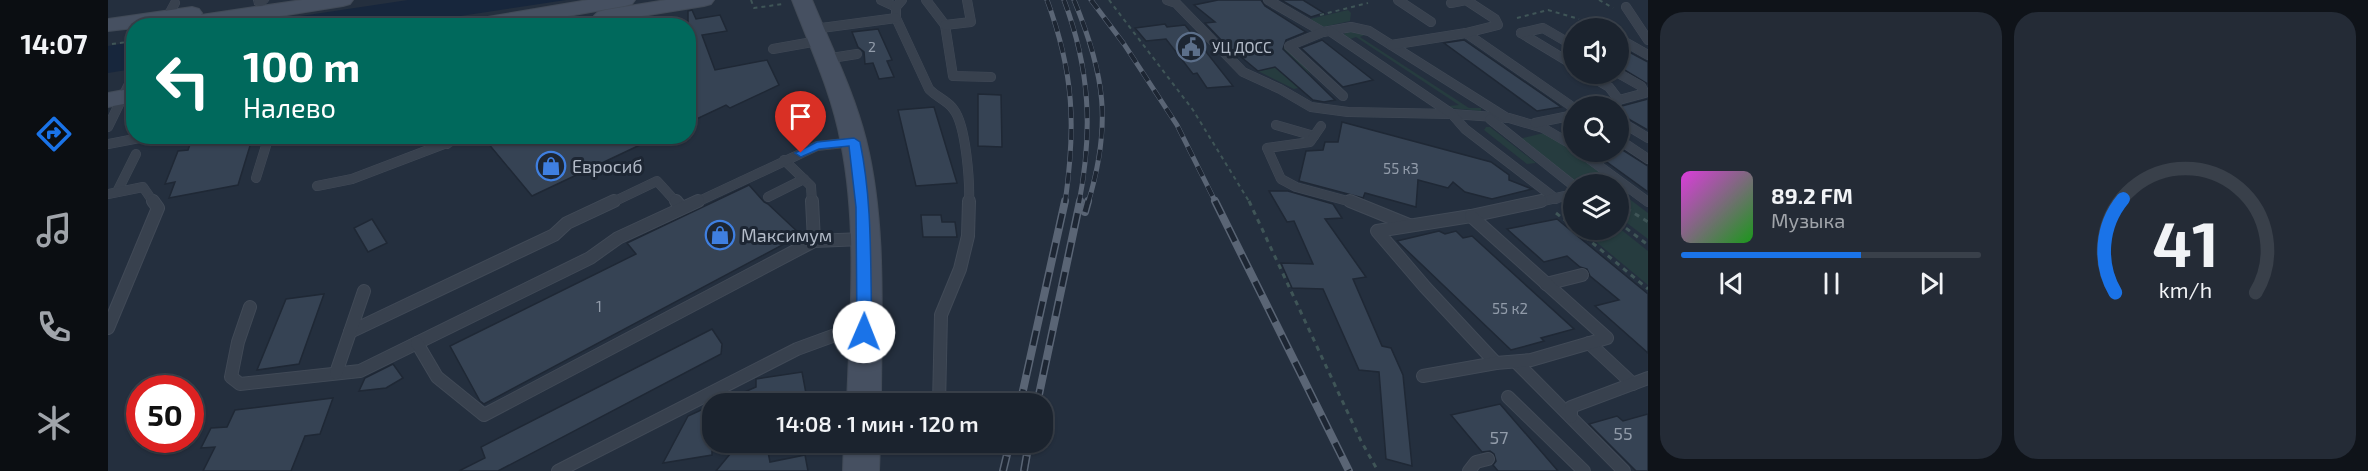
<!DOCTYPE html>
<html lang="ru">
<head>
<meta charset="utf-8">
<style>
	:root { --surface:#1b232e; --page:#242b36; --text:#f1f3f6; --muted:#a0a4aa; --line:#39404a; --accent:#1a73e8 }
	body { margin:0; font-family:"Exo 2",sans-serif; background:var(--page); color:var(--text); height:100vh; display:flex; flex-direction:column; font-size:22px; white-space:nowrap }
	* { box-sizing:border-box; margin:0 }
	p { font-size:20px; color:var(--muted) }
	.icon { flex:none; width:33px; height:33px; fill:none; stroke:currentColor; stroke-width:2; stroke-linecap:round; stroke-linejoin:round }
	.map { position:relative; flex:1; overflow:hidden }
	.sheet { display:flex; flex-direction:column; gap:12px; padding:12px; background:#0f1319; width:720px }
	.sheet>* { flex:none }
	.top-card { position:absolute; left:18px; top:18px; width:570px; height:126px; border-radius:24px; box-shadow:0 2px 4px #0004,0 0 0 2px var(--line); background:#00695c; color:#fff; overflow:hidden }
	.controls { position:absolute; left:1455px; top:18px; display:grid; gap:12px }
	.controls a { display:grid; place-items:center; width:66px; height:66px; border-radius:50%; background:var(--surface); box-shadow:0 2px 4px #0004,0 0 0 2px var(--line); font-size:30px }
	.speed { position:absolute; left:18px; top:375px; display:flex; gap:12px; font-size:30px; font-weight:700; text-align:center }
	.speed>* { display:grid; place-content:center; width:78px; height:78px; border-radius:50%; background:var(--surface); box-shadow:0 2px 4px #0004,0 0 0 2px var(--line); line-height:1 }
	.speed .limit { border:9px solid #d22; background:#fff; color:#111 }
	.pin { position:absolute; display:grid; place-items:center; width:51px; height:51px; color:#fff; margin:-62px -26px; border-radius:50% 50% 50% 0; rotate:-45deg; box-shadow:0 0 6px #0007 }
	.pin .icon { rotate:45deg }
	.me { position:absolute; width:66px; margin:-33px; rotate:1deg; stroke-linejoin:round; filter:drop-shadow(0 0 4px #0008) }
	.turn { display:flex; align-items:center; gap:21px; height:126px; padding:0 18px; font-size:27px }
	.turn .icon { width:78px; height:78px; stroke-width:2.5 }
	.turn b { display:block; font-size:42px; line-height:51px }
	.sheet .widget { flex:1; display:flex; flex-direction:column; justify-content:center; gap:9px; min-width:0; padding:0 21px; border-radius:24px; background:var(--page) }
	.sheet .dial { align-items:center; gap:0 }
	.dial svg { height:156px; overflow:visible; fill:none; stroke:var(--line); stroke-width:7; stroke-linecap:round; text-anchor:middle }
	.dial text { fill:var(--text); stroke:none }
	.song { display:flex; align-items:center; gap:18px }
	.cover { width:72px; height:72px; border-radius:9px; background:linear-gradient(135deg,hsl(300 70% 55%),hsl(120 70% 35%)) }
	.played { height:6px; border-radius:3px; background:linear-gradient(90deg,var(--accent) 60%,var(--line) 60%) }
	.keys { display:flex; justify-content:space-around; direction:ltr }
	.sheet .tiles { flex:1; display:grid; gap:12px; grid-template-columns:repeat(2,1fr) }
	.trip { position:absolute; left:594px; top:393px; width:351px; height:60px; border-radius:24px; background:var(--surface); box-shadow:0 2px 4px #0004,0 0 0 2px var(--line); font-weight:600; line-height:60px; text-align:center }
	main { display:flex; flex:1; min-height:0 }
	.tabs { display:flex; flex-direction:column; width:108px; justify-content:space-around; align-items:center; background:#0b0e12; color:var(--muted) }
	.tabs .icon { width:42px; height:42px }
	.tabs .active { color:var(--accent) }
	.tabs b { font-size:27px; color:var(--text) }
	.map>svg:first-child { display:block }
	.green { fill:#263c3f }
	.water { fill:#17263c }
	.building { fill:#364354; stroke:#1f2835; stroke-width:1.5 }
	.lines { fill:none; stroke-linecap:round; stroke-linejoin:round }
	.service-far1-casing { stroke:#414a57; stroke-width:10 }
	.service-casing { stroke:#414a57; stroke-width:14 }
	.minor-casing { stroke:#414a57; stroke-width:1 }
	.secondary-casing { stroke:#414a57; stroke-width:2 }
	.path-far1 { stroke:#3f5557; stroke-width:2; stroke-dasharray:4 4; stroke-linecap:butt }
	.path { stroke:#3f5557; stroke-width:3; stroke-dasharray:5 5; stroke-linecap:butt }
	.service-far1 { stroke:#38414e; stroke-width:9 }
	.service { stroke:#38414e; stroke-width:12 }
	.minor { fill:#38414e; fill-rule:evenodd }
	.secondary { fill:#465061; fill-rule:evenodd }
	.rail-far1-casing { stroke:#5a6575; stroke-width:5 }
	.rail-casing { stroke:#5a6575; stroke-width:8 }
	.rail-far1 { stroke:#1d2633; stroke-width:4; stroke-dasharray:11; stroke-linecap:butt }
	.rail { stroke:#1d2633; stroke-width:5; stroke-dasharray:15; stroke-linecap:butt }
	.route { fill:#1a73e8; stroke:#114b97; stroke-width:1.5 }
	.labels { text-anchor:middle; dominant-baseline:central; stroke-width:6; stroke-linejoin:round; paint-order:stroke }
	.far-number-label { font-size:14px; fill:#929caa }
	.far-poi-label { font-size:15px; fill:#b4bcc9; stroke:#1d2633; text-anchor:start }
	.number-label { font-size:15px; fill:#929caa }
	.poi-label { font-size:18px; fill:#b4bcc9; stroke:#1d2633; text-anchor:start }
	.near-number-label { font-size:18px; fill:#929caa }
</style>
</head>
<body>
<main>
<nav class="tabs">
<b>14:07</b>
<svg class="icon active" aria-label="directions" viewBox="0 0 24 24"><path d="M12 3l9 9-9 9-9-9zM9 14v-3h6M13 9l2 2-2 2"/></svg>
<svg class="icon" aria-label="music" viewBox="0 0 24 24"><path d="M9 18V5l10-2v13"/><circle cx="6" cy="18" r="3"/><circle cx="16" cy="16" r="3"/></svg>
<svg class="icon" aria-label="phone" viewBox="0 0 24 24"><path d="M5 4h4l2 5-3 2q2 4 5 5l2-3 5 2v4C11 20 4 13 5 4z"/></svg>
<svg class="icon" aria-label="climate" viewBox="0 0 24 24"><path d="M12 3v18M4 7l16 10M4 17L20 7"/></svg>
</nav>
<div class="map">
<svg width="1540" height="471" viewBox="0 0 1540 471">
	<rect width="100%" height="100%" fill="#242f3e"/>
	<!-- green -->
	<g class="green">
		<polygon points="1240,10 1243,13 1242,21 1215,27 1202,19"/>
		<polygon points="1240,31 1258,34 1252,37 1361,108 1373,108 1373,111 1343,108 1341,106 1351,105 1248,37 1239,40 1236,34"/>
		<polygon points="1171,39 1180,43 1209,84 1186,89 1150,71 1185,63 1161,44"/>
		<polygon points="1378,127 1382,127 1428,163 1419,164 1376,130"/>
		<polygon points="1436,133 1448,138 1499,176 1501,181 1469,184 1411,139"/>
		<polygon points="1511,194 1520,198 1540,213 1540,239 1511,217"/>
		<polygon points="1511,228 1540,251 1540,285 1474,230 1510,230"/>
	</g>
	<!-- water -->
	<g class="water">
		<polygon points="300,0 458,0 293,25 133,25"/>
		<polygon points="25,42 25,69 0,73 0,46"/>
	</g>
	<!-- building -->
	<g class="building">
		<polygon points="1110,0 1153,0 1157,6 1198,32 1178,40 1175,49 1227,100 1216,102 1205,100 1167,67 1150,71 1115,42 1097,23 1107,22 1086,5"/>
		<polygon points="1173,0 1195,0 1216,13 1203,17"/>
		<polygon points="584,10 588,19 612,15 619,31 594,35 607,70 659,60 671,85 622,108 618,105 580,123 580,11"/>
		<polygon points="1057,24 1059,27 1077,25 1125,86 1099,88 1089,73 1085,74 1058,39 1038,41 1027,28"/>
		<polygon points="770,29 784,60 779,61 786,77 771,79 765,63 757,64 756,52 750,47 744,32"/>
		<polygon points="1214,40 1265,80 1235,87 1193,48"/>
		<polygon points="1356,40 1453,107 1429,111 1336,43"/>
		<polygon points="1510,46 1540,62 1540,84 1510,66"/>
		<polygon points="870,94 893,95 894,147 870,146"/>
		<polygon points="1540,99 1540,130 1510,113 1510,107"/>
		<polygon points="826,107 849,183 808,186 790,110"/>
		<polygon points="1234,122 1383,162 1401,175 1401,180 1424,189 1384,199 1357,192 1345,182 1340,188 1310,180 1308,207 1257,193 1255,198 1191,181 1198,151 1215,150 1217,142 1230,142"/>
		<polygon points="85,136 145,136 130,185 61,198 67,182 57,184 70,151 80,150"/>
		<polygon points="374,136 551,136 424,196"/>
		<polygon points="1510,147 1540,166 1540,192 1485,152 1510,152"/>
		<polygon points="641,185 656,202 660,204 693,235 376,404 372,401 342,346 528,254 519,243"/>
		<polygon points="1161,191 1180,191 1225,204 1234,218 1217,219 1258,277 1245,279 1274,346 1283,348 1295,375 1304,466 1278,459 1271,372 1251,370 1215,289 1184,288 1173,263 1205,264 1186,221 1179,222"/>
		<polygon points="813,215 833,215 834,222 847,222 849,237 815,237"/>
		<polygon points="264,219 279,243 260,252 246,228"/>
		<polygon points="1449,219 1540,294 1540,353 1487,306 1511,300 1482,276 1479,269 1472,267 1459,256 1436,262 1399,229"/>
		<polygon points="1331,231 1337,234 1348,231 1355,238 1364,236 1466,329 1433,338 1436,341 1403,350 1289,241"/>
		<polygon points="216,294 191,364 149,370 178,299"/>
		<polygon points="604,329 614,344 613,354 390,471 351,471 377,458 373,447"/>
		<polygon points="285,364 295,378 278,388 251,391 257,378"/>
		<polygon points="694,372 700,404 609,404 648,387 648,379"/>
		<polygon points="225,398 212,434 197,436 183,471 95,471 107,447 93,448 103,428 119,427 127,410"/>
		<polygon points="1392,404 1450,471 1390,471 1385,465 1388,461 1386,454 1382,451 1374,452 1343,415"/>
		<polygon points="604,405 604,455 555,463 580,416"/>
		<polygon points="1540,414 1540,471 1528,471 1481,424 1509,416 1515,421"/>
		<polygon points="632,442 658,442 662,462 697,455 700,471 608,471"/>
	</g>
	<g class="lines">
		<!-- service-far1 casing -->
		<g class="service-far1-casing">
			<g id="service-far1">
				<polyline points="773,0 788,7"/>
				<path d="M794,0L788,7V18L821,89C828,97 841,101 846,110C858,126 862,182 861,203"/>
				<polyline points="818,0 837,25 845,76 883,77"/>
				<polyline points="1059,0 1068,3 1135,72 1172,89 1203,107 1240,112 1344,114 1401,118 1435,128 1466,146"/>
				<polyline points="1160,0 1215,32 1243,27 1261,31 1399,118"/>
				<polyline points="1290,0 1323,22"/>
				<polyline points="1518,7 1540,40"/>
				<polyline points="60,16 67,3"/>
				<polyline points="1483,22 1494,28"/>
				<polyline points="837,25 863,22 859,0"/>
				<polyline points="706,29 788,18"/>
				<polyline points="1222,31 1344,114 1357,129 1448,199"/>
				<polyline points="1215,32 1181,46 1235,96"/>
				<polyline points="1358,33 1466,108"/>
				<polyline points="1413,33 1466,65"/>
				<polyline points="1413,33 1435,28 1466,46"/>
				<polyline points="1510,38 1540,55"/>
				<polyline points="1283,45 1358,33 1390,25 1387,19 1358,0 1343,3"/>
				<polyline points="665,49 710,41"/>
				<polyline points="717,59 749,54"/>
				<polyline points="1510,73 1533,86 1537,93 1511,100"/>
				<polyline points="1479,74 1501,87 1511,100 1496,106"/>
				<polyline points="1382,119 1466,186"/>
				<polyline points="1510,120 1540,138"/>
				<polyline points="1427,123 1466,115"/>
				<polyline points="1168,125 1206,136"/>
				<polyline points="1213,126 1202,142 1159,148 1173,179 1188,187 1247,203"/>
				<polyline points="0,127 22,82"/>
				<polyline points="316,136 339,144"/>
				<polyline points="1510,139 1540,159"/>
				<polyline points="0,144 42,136"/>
				<polyline points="1472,152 1540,202"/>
				<polyline points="676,160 703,186 704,203"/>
				<polyline points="148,178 161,136"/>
				<polyline points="209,186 244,179 357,136"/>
				<polyline points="9,192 28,154"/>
				<polyline points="0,194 35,187 46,203"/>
				<polyline points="660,197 696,179"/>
				<polyline points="503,203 549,181 569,203"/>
				<polyline points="587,203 709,146 746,142"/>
				<polyline points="1426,203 1466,194"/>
			</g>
		</g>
		<!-- service casing -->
		<g class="service-casing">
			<g id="service">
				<polyline points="568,201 573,207"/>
				<polyline points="704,201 706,241"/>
				<polyline points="1242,201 1301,225"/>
				<polyline points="1438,284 1474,275"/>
				<polyline points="142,307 130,342 123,377 132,384 252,371 482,258 510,238 590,201"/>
				<polyline points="0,328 50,208 45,201"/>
				<polyline points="242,332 446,235 459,223 506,201"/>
				<polyline points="309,343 329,377 376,415 706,241 755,239"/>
				<polyline points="1481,343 1525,384"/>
				<polyline points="1388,363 1317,287 1269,231 1363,216 1433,201"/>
				<polyline points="1409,363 1516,471"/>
				<polyline points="228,373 256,291"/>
				<polyline points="1315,376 1388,363 1423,360 1499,338 1363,216"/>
				<polyline points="1400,397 1476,471"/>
				<polyline points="831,404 833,315 852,269 860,236 861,201"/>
				<polyline points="1463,417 1463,407 1540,378"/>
				<polyline points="450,471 689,349 730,334 756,332"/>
				<polyline points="1361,471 1368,462 1380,459"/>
			</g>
		</g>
		<!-- minor casing -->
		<g class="minor-casing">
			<path id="minor" d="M146,0H161C157,6 154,7 147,5Z"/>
		</g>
		<!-- secondary casing -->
		<g class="secondary-casing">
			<g id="secondary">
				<polygon points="194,0 245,0 242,4 235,6 110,26 55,26 56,23 26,26 26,28 0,31 0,19 84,7 91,9 94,13 93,15"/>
				<polygon points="480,0 527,0 524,4 517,6 403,26 352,26 354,21 362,20"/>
				<polygon points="558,0 606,0 603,4 596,6 497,22 490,20 486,16 490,12 497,10"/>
				<path d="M684,0H704C723,46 746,92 758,140C779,225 773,317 773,404H739C742,317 750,228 733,143C724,93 702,47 684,0Z"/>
				<polygon points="26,88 26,102 0,107 0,93"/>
				<polygon points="736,442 772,442 771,471 735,471"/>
			</g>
		</g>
		<!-- path-far1 -->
		<g class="path-far1">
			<polyline points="643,0 646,8 675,4"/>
			<polyline points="1001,0 1085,110 1142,203"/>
			<polyline points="1491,0 1505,8"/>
			<polyline points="1212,15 1260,3"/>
			<polyline points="1409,18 1440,10 1471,19"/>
			<polyline points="304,26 346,19"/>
			<polyline points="4,44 26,41"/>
			<polyline points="1477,178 1485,184"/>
		</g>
		<!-- path -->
		<g class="path">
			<polyline points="1141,201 1253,441 1270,471"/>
			<polyline points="1510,203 1540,222"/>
			<polyline points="1448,213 1466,227"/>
			<polyline points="1510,222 1540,245"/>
			<polyline points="1469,230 1540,289"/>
		</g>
		<!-- service-far1 -->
		<use href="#service-far1" class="service-far1"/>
		<!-- service -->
		<use href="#service" class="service"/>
		<!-- minor -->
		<use href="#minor" class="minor"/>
		<!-- secondary -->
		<use href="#secondary" class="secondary"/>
		<!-- rail-far1 casing -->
		<g class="rail-far1-casing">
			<g id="rail-far1">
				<path d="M939,0C966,73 968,126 957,203"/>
				<path d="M956,0C982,69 985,130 971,203"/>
				<path d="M966,0C997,75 1004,124 980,203"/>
				<polyline points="983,0 1016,44 1069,125 1108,203"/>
			</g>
		</g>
		<!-- rail casing -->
		<g class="rail-casing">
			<g id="rail">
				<polyline points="1107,201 1241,471"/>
				<polyline points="977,212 980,201"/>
				<polyline points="912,404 957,201"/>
				<polyline points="929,404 972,201"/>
				<polyline points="895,471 902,442"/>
				<polyline points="916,471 921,442"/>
			</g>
		</g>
		<!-- rail-far1 -->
		<use href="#rail-far1" class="rail-far1"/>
		<!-- rail -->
		<use href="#rail" class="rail"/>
	</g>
	<!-- route -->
	<path class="route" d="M746,138L752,142C765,204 762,268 764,332L762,336H751L749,332L748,207L741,146L711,149L693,157L687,153L709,142Z"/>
	<!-- icons -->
	<defs>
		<g id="civic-ring" transform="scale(1.5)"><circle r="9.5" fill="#1d2633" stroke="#5c6f8a" stroke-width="1.5"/><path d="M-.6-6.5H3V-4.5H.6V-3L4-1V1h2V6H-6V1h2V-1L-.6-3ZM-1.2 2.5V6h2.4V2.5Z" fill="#5c6f8a"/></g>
		<g id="shop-ring" transform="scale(1.5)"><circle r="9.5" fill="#1d2633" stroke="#3f7fe0" stroke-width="1.5"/><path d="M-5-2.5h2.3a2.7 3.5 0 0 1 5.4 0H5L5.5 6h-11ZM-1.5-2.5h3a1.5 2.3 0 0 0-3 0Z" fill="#3f7fe0"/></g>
	</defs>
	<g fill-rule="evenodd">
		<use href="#civic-ring" x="1083" y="47"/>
		<use href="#shop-ring" x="443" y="166"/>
		<use href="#shop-ring" x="612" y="235"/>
	</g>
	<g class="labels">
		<!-- far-number labels -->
		<g class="far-number-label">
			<text x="764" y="46">2</text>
		</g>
		<!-- far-poi labels -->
		<g class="far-poi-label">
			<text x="1104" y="47">УЦ ДОСС</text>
		</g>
		<!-- number labels -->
		<g class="number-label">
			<text x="1293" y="168">55 к3</text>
			<text x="491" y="306">1</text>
			<text x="1402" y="308">55 к2</text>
		</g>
		<!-- poi labels -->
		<g class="poi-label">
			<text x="464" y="166">Евросиб</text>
			<text x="633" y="235">Максимум</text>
		</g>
		<!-- near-number labels -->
		<g class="near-number-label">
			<text x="1515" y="433">55</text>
			<text x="1391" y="437">57</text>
		</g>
	</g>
</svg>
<div class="controls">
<a><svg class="icon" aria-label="sound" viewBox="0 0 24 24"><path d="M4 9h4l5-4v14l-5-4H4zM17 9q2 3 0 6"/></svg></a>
<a><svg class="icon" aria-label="search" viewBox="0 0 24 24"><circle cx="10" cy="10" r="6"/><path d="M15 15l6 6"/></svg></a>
<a><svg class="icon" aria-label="layers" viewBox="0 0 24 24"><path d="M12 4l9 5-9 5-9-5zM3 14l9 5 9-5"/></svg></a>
</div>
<div class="speed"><div class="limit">50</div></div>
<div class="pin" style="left:693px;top:153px;background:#d93025"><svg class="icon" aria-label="arrive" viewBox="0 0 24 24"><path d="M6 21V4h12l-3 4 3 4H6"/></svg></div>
<svg class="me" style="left:756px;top:332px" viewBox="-20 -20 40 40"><circle r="19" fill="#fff"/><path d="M0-13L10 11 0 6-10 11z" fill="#1a73e8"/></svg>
<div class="trip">14:08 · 1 мин · 120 m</div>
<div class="top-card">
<div class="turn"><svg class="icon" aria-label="left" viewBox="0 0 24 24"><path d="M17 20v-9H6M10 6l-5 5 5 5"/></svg><div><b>100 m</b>Налево</div></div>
</div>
</div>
<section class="sheet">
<div class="tiles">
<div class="widget">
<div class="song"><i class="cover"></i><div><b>89.2 FM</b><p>Музыка</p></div></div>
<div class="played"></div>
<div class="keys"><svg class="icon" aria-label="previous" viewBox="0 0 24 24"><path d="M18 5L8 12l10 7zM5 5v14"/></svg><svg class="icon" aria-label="pause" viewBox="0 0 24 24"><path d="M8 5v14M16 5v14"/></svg><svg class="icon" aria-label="next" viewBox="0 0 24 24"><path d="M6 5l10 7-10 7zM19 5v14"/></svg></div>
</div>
<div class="widget dial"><svg viewBox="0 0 100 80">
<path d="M14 69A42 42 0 1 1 86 69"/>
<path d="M14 69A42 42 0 0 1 18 21" stroke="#1a73e8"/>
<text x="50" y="56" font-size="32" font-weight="700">41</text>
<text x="50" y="72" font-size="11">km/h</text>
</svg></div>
</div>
</section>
</main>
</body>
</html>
